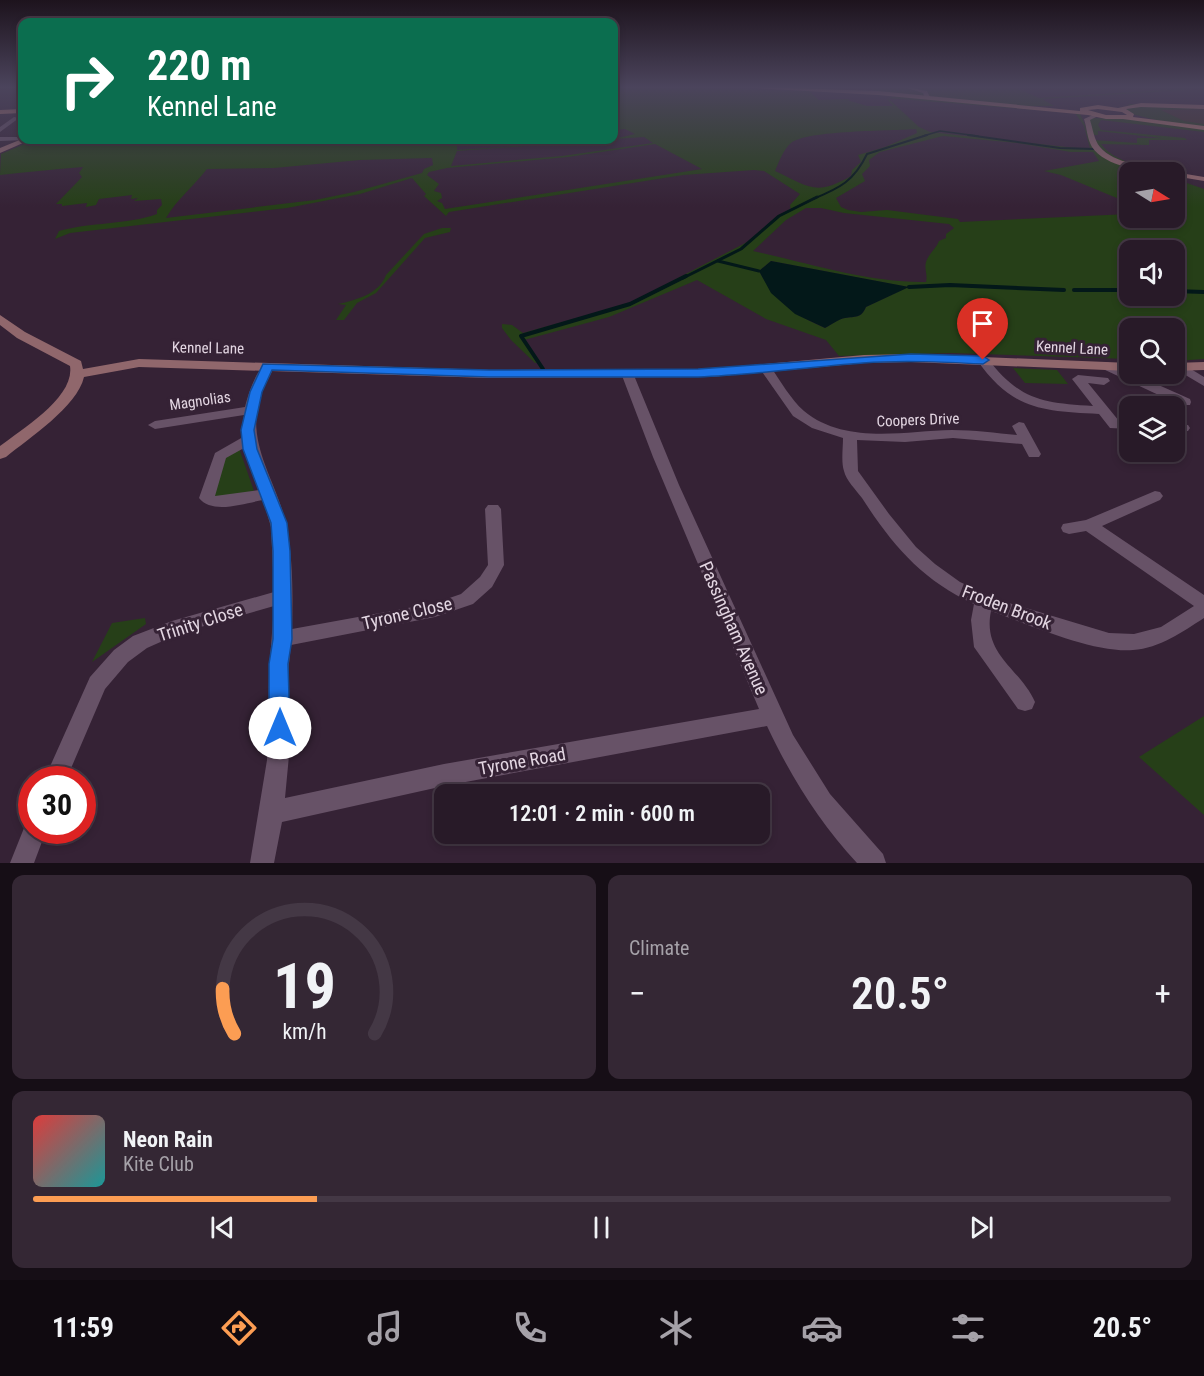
<!DOCTYPE html>
<html lang="en">
<head>
<meta charset="utf-8">
<style>
	:root { --surface:#281a28; --page:#342734; --text:#f1f3f6; --muted:#a5a1a8; --line:#443845; --accent:#fc9d53 }
	body { margin:0; font-family:"Roboto Condensed",sans-serif; background:var(--page); color:var(--text); height:100vh; display:flex; flex-direction:column; font-size:22px; white-space:nowrap }
	* { box-sizing:border-box; margin:0 }
	p { font-size:20px; color:var(--muted) }
	.icon { flex:none; width:33px; height:33px; fill:none; stroke:currentColor; stroke-width:2; stroke-linecap:round; stroke-linejoin:round }
	.map { position:relative; height:863px; overflow:hidden }
	.side { display:flex; flex-direction:column; gap:12px; padding:12px; background:#160e16; flex:1 }
	.side>* { flex:none }
	.guide { position:absolute; left:18px; top:18px; width:600px; height:126px; border-radius:12px; box-shadow:0 3px 9px #0003,0 0 0 2px var(--line); background:#0b6e4f; color:#fff; overflow:hidden }
	.needle { width:39px; rotate:101deg }
	.controls { position:absolute; left:1119px; top:162px; display:grid; gap:12px }
	.controls a { display:grid; place-items:center; width:66px; height:66px; border-radius:12px; background:var(--surface); box-shadow:0 3px 9px #0003,0 0 0 2px var(--line); font-size:30px }
	.speed { position:absolute; left:18px; top:766px; display:flex; gap:12px; font-size:30px; font-weight:700; text-align:center }
	.speed>* { display:grid; place-content:center; width:78px; height:78px; border-radius:50%; background:var(--surface); box-shadow:0 3px 9px #0003,0 0 0 2px var(--line); line-height:1 }
	.speed .limit { border:9px solid #d22; background:#fff; color:#111 }
	.pin { position:absolute; display:grid; place-items:center; width:51px; height:51px; color:#fff; margin:-62px -26px; border-radius:50% 50% 50% 0; rotate:-45deg; box-shadow:0 0 6px #0007 }
	.pin .icon { rotate:45deg }
	.me { position:absolute; width:66px; margin:-33px; rotate:0deg; stroke-linejoin:round; filter:drop-shadow(0 0 4px #0008) }
	.turn { display:flex; align-items:center; gap:21px; height:126px; padding:0 30px; font-size:27px }
	.turn .icon { width:78px; height:78px; stroke-width:2.5 }
	.turn b { display:block; font-size:42px; line-height:51px }
	.big { font-size:45px; font-weight:600; line-height:1.1 }
	.side .tile { flex:1; display:flex; flex-direction:column; justify-content:center; gap:9px; min-width:0; padding:0 21px; border-radius:12px; background:var(--page) }
	.side .dial { align-items:center; gap:0 }
	.dial svg { height:156px; overflow:visible; fill:none; stroke:var(--line); stroke-width:7; stroke-linecap:round; text-anchor:middle }
	.dial text { fill:var(--text); stroke:none }
	.song { display:flex; align-items:center; gap:18px }
	.cover { width:72px; height:72px; border-radius:9px; background:linear-gradient(135deg,hsl(0 70% 55%),hsl(180 70% 35%)) }
	.played { height:6px; border-radius:3px; background:linear-gradient(90deg,var(--accent) 25%,var(--line) 25%) }
	.keys { display:flex; justify-content:space-around; direction:ltr }
	.heat { display:flex; justify-content:space-between; align-items:center; font-size:33px; direction:ltr }
	.side .tiles { flex:1; display:grid; gap:12px; grid-template-columns:1fr 1fr }
	.tile:last-child { grid-column:span 2 }
	.trip { position:absolute; left:434px; top:784px; width:336px; height:60px; border-radius:12px; background:var(--surface); box-shadow:0 3px 9px #0003,0 0 0 2px var(--line); font-weight:600; line-height:60px; text-align:center }
	.menu { display:flex; height:96px; justify-content:space-around; align-items:center; background:#100a10; color:var(--muted) }
	.menu .icon { width:42px; height:42px }
	.menu .on { color:var(--accent) }
	.menu b { font-size:27px; color:var(--text) }
	.map>svg:first-child { display:block }
	.education { fill:#3f2d25 }
	.green { fill:#263f18; fill-rule:evenodd }
	.water { fill:#031819 }
	.lines { fill:none; stroke-linecap:round; stroke-linejoin:round }
	.stream-far3 { stroke:#031819; stroke-width:1.5 }
	.stream-far2 { stroke:#031819; stroke-width:2 }
	.stream-far1 { stroke:#031819; stroke-width:3 }
	.stream { stroke:#031819; stroke-width:4 }
	.street { fill:#675267; fill-rule:evenodd }
	.secondary { fill:#90676c; fill-rule:evenodd }
	.primary { fill:#ba7b70; fill-rule:evenodd }
	.route { fill:#1a73e8; stroke:#114b97; stroke-width:1.5 }
	.labels { text-anchor:middle; dominant-baseline:central; stroke-width:6; stroke-linejoin:round; paint-order:stroke }
	.street-label { font-size:15px; fill:#e3d6e2; stroke:#352235 }
	.near-street-label { font-size:18px; fill:#e3d6e2; stroke:#352235 }
</style>
</head>
<body>
<div class="map">
<svg width="1204" height="863" viewBox="0 0 1204 863">
	<rect width="100%" height="100%" fill="#352235"/>
	<!-- education -->
	<polygon class="education" points="1146,108 1204,108 1204,126 1169,122"/>
	<!-- green -->
	<g class="green">
		<path d="M614,86L809,91L819,100L851,99L847,100L867,106H893L887,99L890,100L919,127L930,132L1076,148H1090L1084,126L1075,113L886,98L899,96L1059,110L1080,114C1086,124 1087,135 1092,145C1100,163 1146,170 1163,172H1130L1129,203L1061,175L1044,171L1099,161L1093,152H1071L1017,143L943,136L880,152L869,160L870,166L862,174L865,181L836,198L841,207L848,210L861,212L887,210L958,219L960,222L1129,214L1130,218H1174L1175,183L1184,182L1204,189V359L1175,361L1174,328H1130L1129,359L952,353L839,356L826,340L766,319L697,280L609,317L524,340L538,362L535,363L511,340L502,328V324L512,325L523,333L628,304L753,239L779,216L791,210L790,205L800,194L764,171L754,170L683,175L449,212L446,216L424,196L426,194L412,178L360,194L287,208L70,233L55,239L59,231C91,222 126,225 157,214V210L162,205L161,199L134,201L138,198L131,199L132,195L99,199L96,205L86,207L87,203L62,206V204H56L82,177L79,173L83,167C55,169 28,172 0,175L1,154L34,140H468L452,141L467,144L457,146V150L604,140L457,151L451,166L562,156L653,143L644,137L614,139L635,134L625,129L614,130ZM916,129L917,133L885,147L858,155L861,162L852,170L851,176C815,197 808,186 775,171C779,162 783,150 791,143C807,130 891,131 916,129ZM655,144L702,169L445,209L442,203L437,201L442,198L441,193L434,191L439,184L427,175L429,172L447,168L568,157ZM432,158L433,165L424,169L422,173L354,192L315,200L166,218C177,199 193,187 207,169L274,168L360,160ZM806,208H821L844,213L949,224L954,228L946,234V238L939,241C936,249 929,253 926,262C924,269 928,275 926,282C870,283 808,263 753,251L786,220ZM1130,250H1174V296H1130ZM771,261L908,287L866,307C861,319 855,316 845,318C838,319 831,325 825,328C792,313 777,303 759,271Z"/>
		<polygon points="750,86 842,86 824,89 875,91 869,86 1013,86 1039,98 1180,89 1176,86 1187,90 1042,99 1054,106 1027,106"/>
		<path d="M1127,104L1204,105V109L1161,110L1184,121L1204,124V132L1101,120L1098,125L1101,130L1185,138L1187,140H1149V145L1101,144C1118,167 1161,169 1187,175C1153,168 1116,169 1093,140L1137,143V138H1161L1098,131V135H1092L1087,122L1091,118L1156,120L1132,114L1121,108L1130,105Z"/>
		<path d="M442,228H451L450,232L425,238L376,293L357,303L344,320H336L346,305L338,304C356,300 379,294 386,275L424,234Z"/>
		<polygon points="1013,368 1057,370 1068,384 1025,383"/>
		<polygon points="239,448 254,491 221,498 212,495 224,458"/>
		<polygon points="145,618 146,624 92,662 112,623"/>
		<polygon points="1204,716 1204,815 1139,757"/>
	</g>
	<!-- water -->
	<path class="water" d="M771,261L909,287L866,307C861,319 855,316 845,318C839,319 831,325 825,328L795,314L771,293L759,271Z"/>
	<g class="lines">
		<!-- stream-far3 -->
		<polyline class="stream-far3" points="923,136 940,131 978,136"/>
		<!-- stream-far2 -->
		<g class="stream-far2">
			<polyline points="968,135 1060,148 1094,149"/>
			<path d="M813,199C840,188 854,181 867,154L927,135"/>
		</g>
		<!-- stream-far1 -->
		<g class="stream-far1">
			<polyline points="718,261 759,271"/>
			<polyline points="683,278 741,249 779,216 817,197"/>
		</g>
		<!-- stream -->
		<g class="stream">
			<polyline points="909,287 950,285 1064,290"/>
			<polyline points="1074,290 1130,290"/>
			<polyline points="1174,291 1204,292"/>
			<polyline points="543,369 521,336 630,304 686,276"/>
		</g>
		<!-- street -->
		<g class="street">
			<polygon points="14,117 19,118 0,132 0,127"/>
			<polygon points="0,137 22,137 25,140 0,141"/>
			<path d="M983,356L987,358C1020,400 1041,403 1093,406L1072,379L1078,375L1108,378L1110,381L1104,385L1088,383L1119,421H1130V429L1110,428L1099,414C1042,411 1012,410 977,360Z"/>
			<polygon points="1107,362 1190,399 1191,402 1190,405 1180,405 1103,369 1101,366 1103,363"/>
			<path d="M268,363L274,367C270,377 264,386 260,396C245,445 278,482 287,528C293,561 293,597 292,629L435,603L461,594L480,577L488,565L485,509L488,505H498L501,509L504,565L492,587L473,604L435,617L291,645L288,673L290,745L285,798L444,764L759,709L653,457L621,373L627,369L633,373L679,485L793,735L830,794L883,854L886,863H857C819,822 791,777 767,726L444,786L282,822L274,863H250L267,760L269,673L274,606L183,632L147,648L128,662L105,689L66,780H44L90,677L114,650L133,636L172,621L274,592L271,527L263,500C245,503 212,515 199,498L215,453L243,437L244,415L155,429L148,425L155,421L245,407C248,395 256,368 268,363ZM244,448L259,490L215,496L226,458Z"/>
			<polygon points="1181,363 1204,377 1204,386 1177,370 1175,367 1177,364"/>
			<path d="M766,365L770,366C780,380 791,400 804,411C845,445 904,431 952,430C974,430 996,433 1017,435L1012,426L1019,422L1024,423L1041,454L1039,457H1029L1022,444L953,438L905,442L857,440L858,471L889,514L916,547L935,564L960,582L999,600L1109,633L1134,634L1161,627L1194,606L1086,531L1069,534L1063,532L1061,528L1063,524L1086,520L1155,491L1160,492L1163,496L1160,500L1102,526L1204,595V618C1182,632 1160,648 1133,650C1093,653 1030,625 991,611C982,655 1020,668 1035,702L1032,709L1025,711L1018,709L974,647L971,620L974,604C922,580 893,546 862,498C856,490 846,480 844,471C841,462 843,448 843,438L812,428L793,416L760,369Z"/>
			<polygon points="1174,424 1188,425 1190,428 1188,431 1174,432"/>
			<polygon points="32,820 32,831 46,831 34,863 10,863 26,823"/>
		</g>
		<!-- secondary -->
		<g class="secondary">
			<polygon points="901,86 927,91 930,97 925,98 923,93"/>
			<path d="M1095,114L1100,115L1090,120C1093,129 1094,140 1100,147C1114,164 1147,166 1167,170V172C1145,172 1105,167 1092,147C1087,139 1087,128 1084,119Z"/>
			<polygon points="22,139 30,140 0,153 0,148"/>
			<polygon points="1171,172 1174,172 1204,177 1204,181 1174,176 1174,172"/>
			<path d="M0,315L25,332L81,361L83,369L139,359L489,370L710,369L864,355L911,354L1130,363V371L911,362L864,363L710,377L489,378L139,367L84,377C77,407 29,438 6,457L0,459V446C22,429 75,397 70,366L17,338L0,325Z"/>
			<polygon points="1204,362 1204,370 1174,371 1174,363"/>
		</g>
		<!-- primary -->
		<g class="primary">
			<path d="M720,86L878,91L1080,111V108L1098,105L1118,108L1141,103L1204,105V109L1141,107L1126,109L1134,114L1133,117L1204,126V130L1123,119H1106L1088,115L878,95ZM1098,109L1122,112L1127,115H1106L1088,110Z"/>
			<polygon points="22,109 22,113 0,114 0,110"/>
		</g>
	</g>
	<!-- sky -->
	<linearGradient id="sky" x2="0" y2="1"><stop stop-color="#1d131d"/><stop offset="0.42" stop-color="#4b445c"/><stop offset="1" stop-color="#4b445c" stop-opacity="0"/></linearGradient>
	<rect width="1204" height="207" fill="url(#sky)"/>
	<!-- route -->
	<path class="route" d="M911,354L983,356L989,360L983,364C943,362 903,360 863,363C808,367 753,375 698,377H489L272,370L262,392L254,430L257,449L287,523L290,551L292,639L288,664L290,728L287,735L280,738L272,735L269,728V664L273,639V551L271,523L243,449L241,430L250,392L263,364L489,370L698,369Z"/>
	<g class="labels">
		<!-- street labels -->
		<g class="street-label">
			<text transform="translate(208 348) rotate(1)">Kennel Lane</text>
			<text transform="translate(1072 348) rotate(3)">Kennel Lane</text>
			<text transform="translate(200 401) rotate(-8)">Magnolias</text>
			<text transform="translate(918 420) rotate(-2)">Coopers Drive</text>
		</g>
		<!-- near-street labels -->
		<g class="near-street-label">
			<text transform="translate(1007 607) rotate(21)">Froden Brook</text>
			<text transform="translate(407 613) rotate(-13)">Tyrone Close</text>
			<text transform="translate(200 622) rotate(-18)">Trinity Close</text>
			<text transform="translate(734 628) rotate(66)">Passingham Avenue</text>
			<text transform="translate(522 761) rotate(-10)">Tyrone Road</text>
		</g>
	</g>
</svg>
<div class="controls">
<a><svg class="needle" viewBox="-14 -14 28 28"><path d="M0-13l5 13h-10z" fill="#e53935"/><path d="M0 13l5-13h-10z" fill="#a5a1a8"/></svg></a>
<a><svg class="icon" aria-label="sound" viewBox="0 0 24 24"><path d="M4 9h4l5-4v14l-5-4H4zM17 9q2 3 0 6"/></svg></a>
<a><svg class="icon" aria-label="search" viewBox="0 0 24 24"><circle cx="10" cy="10" r="6"/><path d="M15 15l6 6"/></svg></a>
<a><svg class="icon" aria-label="layers" viewBox="0 0 24 24"><path d="M12 4l9 5-9 5-9-5zM3 14l9 5 9-5"/></svg></a>
</div>
<div class="speed"><div class="limit">30</div></div>
<div class="pin" style="left:983px;top:360px;background:#d93025"><svg class="icon" aria-label="arrive" viewBox="0 0 24 24"><path d="M6 21V4h12l-3 4 3 4H6"/></svg></div>
<svg class="me" style="left:280px;top:728px" viewBox="-20 -20 40 40"><circle r="19" fill="#fff"/><path d="M0-13L10 11 0 6-10 11z" fill="#1a73e8"/></svg>
<div class="trip">12:01 · 2 min · 600 m</div>
<div class="guide">
<div class="turn"><svg class="icon" aria-label="right" viewBox="0 0 24 24"><path d="M7 20v-9h11M14 6l5 5-5 5"/></svg><div><b>220 m</b>Kennel Lane</div></div>
</div>
</div>
<section class="side">
<div class="tiles">
<div class="tile dial"><svg viewBox="0 0 100 80">
<path d="M14 69A42 42 0 1 1 86 69"/>
<path d="M14 69A42 42 0 0 1 8 46" stroke="#fc9d53"/>
<text x="50" y="56" font-size="32" font-weight="700">19</text>
<text x="50" y="72" font-size="11">km/h</text>
</svg></div>
<div class="tile"><p>Climate</p>
<div class="heat"><a>−</a><b class="big">20.5°</b><a>+</a></div>
</div>
<div class="tile">
<div class="song"><i class="cover"></i><div><b>Neon Rain</b><p>Kite Club</p></div></div>
<div class="played"></div>
<div class="keys"><svg class="icon" aria-label="previous" viewBox="0 0 24 24"><path d="M18 5L8 12l10 7zM5 5v14"/></svg><svg class="icon" aria-label="pause" viewBox="0 0 24 24"><path d="M8 5v14M16 5v14"/></svg><svg class="icon" aria-label="next" viewBox="0 0 24 24"><path d="M6 5l10 7-10 7zM19 5v14"/></svg></div>
</div>
</div>
</section>
<nav class="menu">
<b>11:59</b>
<svg class="icon on" aria-label="directions" viewBox="0 0 24 24"><path d="M12 3l9 9-9 9-9-9zM9 14v-3h6M13 9l2 2-2 2"/></svg>
<svg class="icon" aria-label="music" viewBox="0 0 24 24"><path d="M9 18V5l10-2v13"/><circle cx="6" cy="18" r="3"/><circle cx="16" cy="16" r="3"/></svg>
<svg class="icon" aria-label="phone" viewBox="0 0 24 24"><path d="M5 4h4l2 5-3 2q2 4 5 5l2-3 5 2v4C11 20 4 13 5 4z"/></svg>
<svg class="icon" aria-label="climate" viewBox="0 0 24 24"><path d="M12 3v18M4 7l16 10M4 17L20 7"/></svg>
<svg class="icon" aria-label="car" viewBox="0 0 24 24"><path d="M5 17H2v-5l4-1 3-4h7l3 4 3 1v5h-3M9 17h6M6 11h13"/><circle cx="7" cy="17" r="2"/><circle cx="17" cy="17" r="2"/></svg>
<svg class="icon" aria-label="filters" viewBox="0 0 24 24"><path d="M4 7h16M4 17h16"/><circle cx="9" cy="7" r="2"/><circle cx="15" cy="17" r="2"/></svg>
<b>20.5°</b>
</nav>
</body>
</html>
